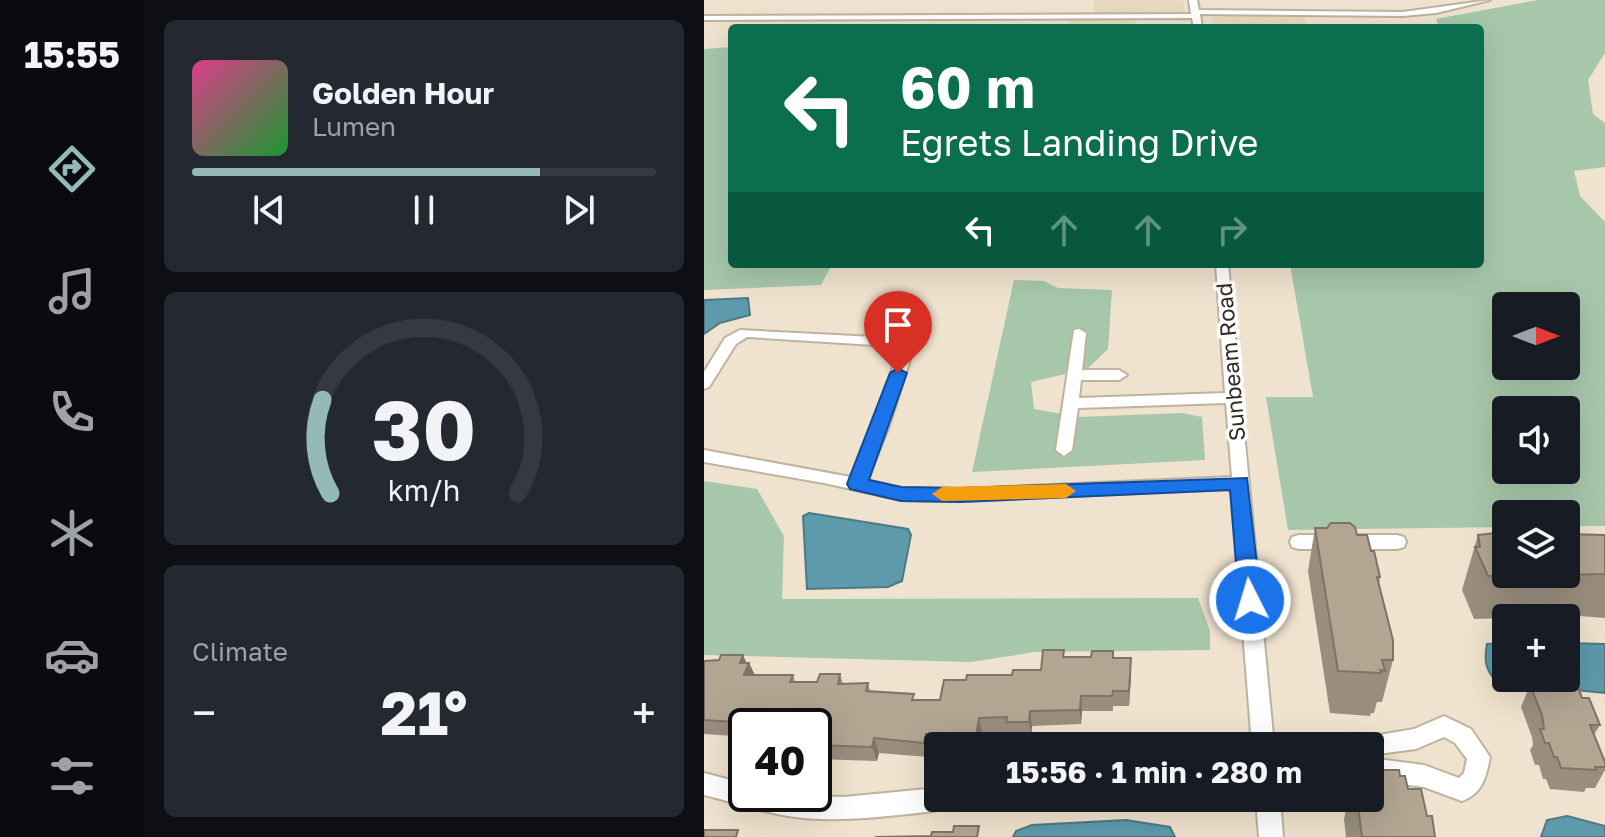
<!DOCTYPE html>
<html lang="en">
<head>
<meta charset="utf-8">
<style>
	:root { --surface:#171b24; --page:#242831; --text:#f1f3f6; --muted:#9ea1a6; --line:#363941; --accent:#95b8b9 }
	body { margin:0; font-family:"Golos Text",sans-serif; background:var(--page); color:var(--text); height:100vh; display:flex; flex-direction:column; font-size:30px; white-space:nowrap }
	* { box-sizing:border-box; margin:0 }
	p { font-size:26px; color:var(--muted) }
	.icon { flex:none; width:44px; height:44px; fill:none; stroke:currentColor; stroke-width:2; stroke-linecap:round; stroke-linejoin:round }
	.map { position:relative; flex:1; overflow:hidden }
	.details { display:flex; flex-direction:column; gap:20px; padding:20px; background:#0d0f14; width:560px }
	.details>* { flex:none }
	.top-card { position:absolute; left:24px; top:24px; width:756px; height:244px; border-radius:8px; box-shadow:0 8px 32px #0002; background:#0b6e4f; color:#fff; overflow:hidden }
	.needle { width:52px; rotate:90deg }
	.controls { position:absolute; left:788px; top:292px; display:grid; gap:16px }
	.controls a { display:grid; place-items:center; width:88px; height:88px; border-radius:8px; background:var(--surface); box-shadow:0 8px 32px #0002; font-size:40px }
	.speed { position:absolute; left:24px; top:708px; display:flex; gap:16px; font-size:40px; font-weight:700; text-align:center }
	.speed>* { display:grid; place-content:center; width:104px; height:104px; border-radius:50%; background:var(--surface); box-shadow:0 8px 32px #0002; line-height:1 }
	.speed .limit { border:4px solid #111; border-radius:12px; background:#fff; color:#111 }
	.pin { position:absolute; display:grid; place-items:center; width:68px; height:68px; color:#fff; margin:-82px -34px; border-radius:50% 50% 50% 0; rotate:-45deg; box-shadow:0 0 8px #0007 }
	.pin .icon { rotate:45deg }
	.me { position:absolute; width:88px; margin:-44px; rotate:355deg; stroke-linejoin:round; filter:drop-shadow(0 0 6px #0008) }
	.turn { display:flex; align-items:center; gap:28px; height:168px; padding:0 40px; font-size:36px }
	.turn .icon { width:104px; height:104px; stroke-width:2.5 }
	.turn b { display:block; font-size:56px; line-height:68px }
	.lanes { display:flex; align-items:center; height:76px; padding:0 40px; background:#0003; justify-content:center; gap:40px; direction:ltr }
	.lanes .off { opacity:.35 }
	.big { font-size:60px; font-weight:700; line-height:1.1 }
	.details .tile { flex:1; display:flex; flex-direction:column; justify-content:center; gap:12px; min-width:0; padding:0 28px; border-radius:12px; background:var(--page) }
	.details .dial { align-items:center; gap:0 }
	.dial svg { height:208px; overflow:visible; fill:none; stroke:var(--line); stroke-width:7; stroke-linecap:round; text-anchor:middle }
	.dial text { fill:var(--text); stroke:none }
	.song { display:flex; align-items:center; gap:24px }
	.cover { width:96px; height:96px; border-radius:12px; background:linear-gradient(135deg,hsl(330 70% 55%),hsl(130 70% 35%)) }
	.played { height:8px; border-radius:4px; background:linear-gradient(90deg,var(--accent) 75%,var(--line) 75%) }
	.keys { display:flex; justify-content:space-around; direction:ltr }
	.heat { display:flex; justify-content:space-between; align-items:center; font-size:44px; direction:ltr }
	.trip { position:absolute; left:220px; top:732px; width:460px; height:80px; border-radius:8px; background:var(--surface); box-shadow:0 8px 32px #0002; font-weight:700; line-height:80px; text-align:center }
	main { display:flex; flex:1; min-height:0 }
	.tab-bar { display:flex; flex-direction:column; width:144px; justify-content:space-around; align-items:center; background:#090b0e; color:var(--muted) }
	.tab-bar .icon { width:56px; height:56px }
	.tab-bar .on { color:var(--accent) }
	.tab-bar b { font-size:36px; color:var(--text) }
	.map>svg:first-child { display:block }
	.built { fill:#e8d8bd }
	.green { fill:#a6c7aa; fill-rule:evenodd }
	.water { fill:#5c9aac; stroke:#4f7983; stroke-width:2 }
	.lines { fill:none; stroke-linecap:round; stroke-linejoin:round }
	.minor-casing { stroke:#bfb29e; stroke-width:4 }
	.minor { fill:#fff; fill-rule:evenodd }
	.wall { fill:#998e7e }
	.shaded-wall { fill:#7d7466 }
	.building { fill:#b2a592; stroke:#7d7466; stroke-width:2 }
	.route { fill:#1a73e8; stroke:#114b97; stroke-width:2 }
	.slow { fill:#f59e0b }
	.labels { text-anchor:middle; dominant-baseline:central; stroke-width:7; stroke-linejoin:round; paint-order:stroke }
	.street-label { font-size:22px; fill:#312c24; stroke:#fff }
</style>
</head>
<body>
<main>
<nav class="tab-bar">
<b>15:55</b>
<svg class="icon on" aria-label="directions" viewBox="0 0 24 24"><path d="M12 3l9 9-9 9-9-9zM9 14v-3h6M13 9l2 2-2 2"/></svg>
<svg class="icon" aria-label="music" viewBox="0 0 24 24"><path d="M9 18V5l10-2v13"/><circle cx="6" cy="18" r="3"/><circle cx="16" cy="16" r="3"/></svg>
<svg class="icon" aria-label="phone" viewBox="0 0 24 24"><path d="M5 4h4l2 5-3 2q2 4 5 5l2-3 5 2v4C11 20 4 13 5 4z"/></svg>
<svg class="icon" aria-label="climate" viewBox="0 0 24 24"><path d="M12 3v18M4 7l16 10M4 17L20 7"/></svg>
<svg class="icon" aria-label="car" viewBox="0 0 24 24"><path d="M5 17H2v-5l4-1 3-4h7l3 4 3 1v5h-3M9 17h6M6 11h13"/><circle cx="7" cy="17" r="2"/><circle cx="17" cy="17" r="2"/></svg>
<svg class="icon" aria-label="filters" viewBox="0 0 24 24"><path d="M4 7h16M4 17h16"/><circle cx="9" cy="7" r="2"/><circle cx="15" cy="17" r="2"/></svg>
</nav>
<section class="details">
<div class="tile">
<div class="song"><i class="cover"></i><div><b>Golden Hour</b><p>Lumen</p></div></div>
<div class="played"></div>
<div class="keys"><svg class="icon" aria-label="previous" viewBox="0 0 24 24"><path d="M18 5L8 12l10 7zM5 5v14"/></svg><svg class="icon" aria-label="pause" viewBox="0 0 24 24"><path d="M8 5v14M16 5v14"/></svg><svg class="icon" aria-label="next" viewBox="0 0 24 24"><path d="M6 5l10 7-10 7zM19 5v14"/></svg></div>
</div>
<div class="tile dial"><svg viewBox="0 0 100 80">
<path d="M14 69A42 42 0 1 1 86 69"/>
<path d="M14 69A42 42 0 0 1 11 33" stroke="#95b8b9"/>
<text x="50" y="56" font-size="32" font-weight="700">30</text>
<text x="50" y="72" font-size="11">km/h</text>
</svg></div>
<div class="tile"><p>Climate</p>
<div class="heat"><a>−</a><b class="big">21°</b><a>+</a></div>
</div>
</section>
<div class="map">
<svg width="901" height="837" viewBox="0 0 901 837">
	<rect width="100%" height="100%" fill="#efe2ce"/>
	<!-- built -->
	<g class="built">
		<polygon points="390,0 479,0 482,17 432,18 432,28 364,28 366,18 390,17"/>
		<polygon points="513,16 600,16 604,28 509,28 507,19"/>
	</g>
	<!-- green -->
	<g class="green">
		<path d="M834,0H901V53L884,80L889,114L901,123V167L870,171L876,196L901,222V526H862V514H802V527L584,530L562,397H609L586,264H644L670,268L707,264H776V28H735L732,19ZM802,306H862V366H802ZM802,410H862V470H802Z"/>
		<polygon points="28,47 28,264 128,264 117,285 0,290 0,49"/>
		<polygon points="310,280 340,281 354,288 408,290 404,349 383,369 327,382 330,409 375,417 478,413 498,417 501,460 268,472"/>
		<polygon points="0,481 53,489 80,536 78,599 494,598 506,631 506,650 331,652 267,662 0,655"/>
	</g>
	<!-- water -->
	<g class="water">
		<polygon points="44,298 46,315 16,323 0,334 0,300"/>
		<polygon points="105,513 204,529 207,535 198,581 184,587 103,589 99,516"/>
		<path d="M802,643V678H862V643L901,644V693L793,682C781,670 780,660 783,644Z"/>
		<polygon points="863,816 901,826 901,837 837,837 843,820"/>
		<polygon points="422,820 466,827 471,837 309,837 312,831 328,825"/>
	</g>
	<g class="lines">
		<!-- minor casing -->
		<g class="minor-casing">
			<g id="minor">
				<polygon points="485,0 493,0 495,10 699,12 786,0 732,13 699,16 496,14 498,28 490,28 488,18 0,20 0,16 487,14"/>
				<polygon points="512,264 524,264 570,746 548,746 528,489 257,501 197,500 120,483 0,462 0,450 147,477 169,426 196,347 194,343 170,345 43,337 32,344 5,387 0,389 0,372 21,338 36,330 170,337 204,335 210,347 185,426 163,480 197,488 257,489 528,477 522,403 374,408 368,450 360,456 352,450 370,330 375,329 382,333 378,370 415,370 423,375 415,380 377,380 375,398 521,393"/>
				<polygon points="595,535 693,535 700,537 702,542 700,547 693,549 595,549 588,547 586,542 588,537"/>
				<path d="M740,716L767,729L786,757C782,777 779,793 758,801L720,787L666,780V758L720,765L755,778L760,773L763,759L751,743L740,737L712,749L666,755V746H649L652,739L710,729Z"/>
				<path d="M0,773L42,784V794L140,797L234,788V798H253L249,806C232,812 213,813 195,815C156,819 116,822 78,815C51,810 26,801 0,795Z"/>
				<polygon points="552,798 576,798 579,837 555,837"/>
			</g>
		</g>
		<!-- minor -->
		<use href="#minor" class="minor"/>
	</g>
	<!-- wall -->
	<g class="wall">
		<polygon points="611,528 653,535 667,551 676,577 675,584 689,660 678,702 673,702 670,713 667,713 666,716 626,713 604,571"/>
		<polygon points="774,535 901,535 901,618 876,616 770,619 758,590"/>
		<polygon points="361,657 409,658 427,673 425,706 409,706 409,711 378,711 377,724 328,726 327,736 305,736 304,732 278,732 276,746 234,746 234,749 226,749 224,757 175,753 173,761 110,759 110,726 42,726 42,745 35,746 30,736 0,734 0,661 45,663 51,675 89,675 91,682 113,682 136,674 139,684 164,683 166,691 211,700 236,700 262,680 308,675 337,670"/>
		<polygon points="826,685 896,725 890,735 901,762 901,770 891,788 882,788 880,792 846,789 842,779 839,779 835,765 831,765 826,750 829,745 828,737 817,707"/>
		<polygon points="670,770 696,776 723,816 731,837 642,837 640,819 645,798 666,798"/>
	</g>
	<!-- shaded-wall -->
	<g class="shaded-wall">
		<polygon points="39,655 44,666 45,663 52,678 47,690 36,663"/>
		<polygon points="427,658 427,673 425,706 425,691"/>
		<polygon points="377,696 378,711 377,724 376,710"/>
		<polygon points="326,711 328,726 327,736 325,722"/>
		<polygon points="275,718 278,732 276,746 275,746 272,735"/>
		<polygon points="222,734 226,749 224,757 220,743"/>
		<polygon points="170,738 175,753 173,761 168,747"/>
	</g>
	<!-- building -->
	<g class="building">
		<polygon points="627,523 646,523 651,527 653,535 663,535 667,551 670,551 676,577 673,577 689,640 689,660 678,660 681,671 676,670 677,673 634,671 611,528 623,528"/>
		<polygon points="802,532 802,574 862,574 862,534 901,535 901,574 784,576 771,547 776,547 774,535"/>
		<polygon points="339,650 360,650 359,657 387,657 388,651 409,651 409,658 427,658 425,691 409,691 408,696 377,696 376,710 326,711 325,722 302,722 303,717 275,718 272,735 222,734 220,743 170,738 168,747 110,745 110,726 42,726 42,730 27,731 31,722 0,720 0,661 15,660 17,655 39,655 36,663 45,663 40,675 89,675 86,682 113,682 116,674 136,674 134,684 164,683 162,691 210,694 208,700 236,700 240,680 262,680 263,675 308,675 309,670 337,670"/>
		<polygon points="872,682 878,698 885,698 896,725 886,725 901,762 901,767 891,767 892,770 857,768 853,757 850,757 845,743 841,743 836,729 840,729 838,715 826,685"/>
		<polygon points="670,770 695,770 696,776 701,776 704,789 717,789 723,816 728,816 731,837 658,837 653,798 666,798 666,776 671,776"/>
		<polygon points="250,826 275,826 273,837 171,837 227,836 228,832 249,832"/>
		<polygon points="0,830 34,830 32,837 0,837"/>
	</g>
	<!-- route -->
	<polygon class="route" points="194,368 203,373 165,480 197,487 257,488 543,478 557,600 554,606 546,608 538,606 535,600 526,490 257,502 197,501 146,489 143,484 186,373"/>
	<!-- slow -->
	<polygon class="slow" points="362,484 372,491 362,498 238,501 228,494 238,487"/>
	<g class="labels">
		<!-- street labels -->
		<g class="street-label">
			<text transform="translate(526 362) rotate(-95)">Sunbeam Road</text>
		</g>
	</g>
</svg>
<div class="controls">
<a><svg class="needle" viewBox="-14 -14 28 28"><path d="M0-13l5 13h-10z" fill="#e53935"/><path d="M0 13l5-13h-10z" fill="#9ea1a6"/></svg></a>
<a><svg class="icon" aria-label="sound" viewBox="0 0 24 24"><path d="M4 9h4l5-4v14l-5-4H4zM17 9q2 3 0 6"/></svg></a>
<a><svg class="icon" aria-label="layers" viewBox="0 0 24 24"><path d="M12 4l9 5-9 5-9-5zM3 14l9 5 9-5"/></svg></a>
<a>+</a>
</div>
<div class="speed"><div class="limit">40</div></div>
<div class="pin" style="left:194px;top:373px;background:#d93025"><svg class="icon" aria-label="arrive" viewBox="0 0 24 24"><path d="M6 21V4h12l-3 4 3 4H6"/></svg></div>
<svg class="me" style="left:546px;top:600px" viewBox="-20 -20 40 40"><circle r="17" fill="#1a73e8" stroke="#fff" stroke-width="3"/><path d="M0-11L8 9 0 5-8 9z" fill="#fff"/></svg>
<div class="trip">15:56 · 1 min · 280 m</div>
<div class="top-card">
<div class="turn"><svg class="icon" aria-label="left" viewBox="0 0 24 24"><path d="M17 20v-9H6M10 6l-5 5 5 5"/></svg><div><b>60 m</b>Egrets Landing Drive</div></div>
<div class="lanes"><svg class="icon" aria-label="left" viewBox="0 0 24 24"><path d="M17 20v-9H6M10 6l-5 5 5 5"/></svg><svg class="icon off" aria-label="ahead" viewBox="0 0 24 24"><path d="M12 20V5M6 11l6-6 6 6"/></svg><svg class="icon off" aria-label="ahead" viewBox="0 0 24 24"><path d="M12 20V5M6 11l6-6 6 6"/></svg><svg class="icon off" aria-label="right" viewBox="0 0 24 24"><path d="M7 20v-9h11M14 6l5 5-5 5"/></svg></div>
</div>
</div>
</main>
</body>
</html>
